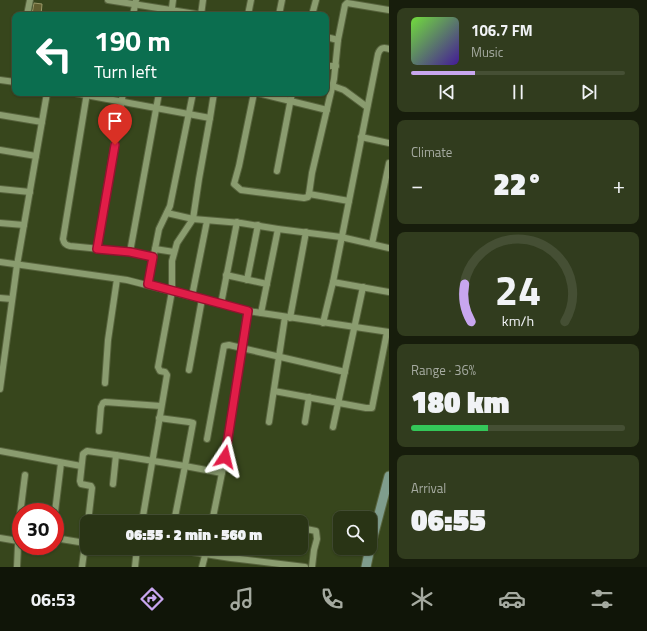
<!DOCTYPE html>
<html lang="en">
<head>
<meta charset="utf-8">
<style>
	:root { --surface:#293415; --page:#313c1e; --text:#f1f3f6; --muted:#a5aaa0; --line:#454f34; --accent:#c8a6ef }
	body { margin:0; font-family:"Titillium Web",sans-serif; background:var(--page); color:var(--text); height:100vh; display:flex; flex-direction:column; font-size:15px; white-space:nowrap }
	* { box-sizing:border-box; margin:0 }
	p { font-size:13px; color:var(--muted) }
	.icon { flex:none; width:22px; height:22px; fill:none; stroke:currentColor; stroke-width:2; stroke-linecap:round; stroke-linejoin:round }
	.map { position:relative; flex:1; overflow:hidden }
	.drawer { display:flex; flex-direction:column; gap:8px; padding:8px; background:#171d0c; width:258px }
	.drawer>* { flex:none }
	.top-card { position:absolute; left:12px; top:12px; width:317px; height:84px; border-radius:8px; box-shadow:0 1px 3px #0004,0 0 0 1px var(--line); background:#0b6e4f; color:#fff; overflow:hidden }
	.buttons { position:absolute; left:333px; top:511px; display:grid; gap:8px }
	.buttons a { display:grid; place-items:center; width:44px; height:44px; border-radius:8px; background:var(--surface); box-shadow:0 1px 3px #0004,0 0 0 1px var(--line); font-size:20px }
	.speed { position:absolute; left:12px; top:503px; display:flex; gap:8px; font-size:20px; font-weight:700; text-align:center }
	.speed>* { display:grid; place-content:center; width:52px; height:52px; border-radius:50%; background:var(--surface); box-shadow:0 1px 3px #0004,0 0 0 1px var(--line); line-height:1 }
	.speed .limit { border:6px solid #d22; background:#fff; color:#111 }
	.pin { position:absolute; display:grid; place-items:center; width:34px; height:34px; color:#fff; margin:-41px -17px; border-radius:50% 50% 50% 0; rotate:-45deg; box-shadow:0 0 4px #0007 }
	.pin .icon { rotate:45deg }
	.me { position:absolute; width:44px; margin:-22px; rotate:10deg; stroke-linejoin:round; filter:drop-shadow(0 0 3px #0008) }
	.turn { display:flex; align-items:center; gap:14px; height:84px; padding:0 16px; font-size:18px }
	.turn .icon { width:52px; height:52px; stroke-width:2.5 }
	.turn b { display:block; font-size:28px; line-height:34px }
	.big { font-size:30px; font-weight:800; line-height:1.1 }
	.drawer .card { flex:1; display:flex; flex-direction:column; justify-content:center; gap:6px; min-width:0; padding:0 14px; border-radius:8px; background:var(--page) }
	.drawer .dial { align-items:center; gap:0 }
	.dial svg { height:104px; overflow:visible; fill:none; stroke:var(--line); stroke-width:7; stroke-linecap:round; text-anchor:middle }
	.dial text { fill:var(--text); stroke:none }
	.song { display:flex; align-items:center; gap:12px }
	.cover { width:48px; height:48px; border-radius:6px; background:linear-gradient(135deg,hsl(100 70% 55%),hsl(260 70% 35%)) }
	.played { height:4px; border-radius:2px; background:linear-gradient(90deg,var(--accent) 30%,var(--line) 30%) }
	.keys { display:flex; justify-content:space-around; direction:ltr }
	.heat { display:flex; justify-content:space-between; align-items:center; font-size:22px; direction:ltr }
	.charge { height:6px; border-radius:3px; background:linear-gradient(90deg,#34c759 36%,var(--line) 0) }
	.trip { position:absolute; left:80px; top:515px; width:228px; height:40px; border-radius:8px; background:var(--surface); box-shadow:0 1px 3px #0004,0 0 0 1px var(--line); font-weight:800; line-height:40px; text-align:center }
	.menu { display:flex; height:64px; justify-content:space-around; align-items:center; background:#101508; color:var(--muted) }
	.menu .icon { width:28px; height:28px }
	.menu .selected { color:var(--accent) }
	.menu b { font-size:18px; color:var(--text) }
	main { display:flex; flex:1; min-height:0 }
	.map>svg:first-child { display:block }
	.building { fill:#615e2f; stroke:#9a9867 }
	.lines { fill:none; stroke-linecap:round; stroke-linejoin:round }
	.minor-casing { stroke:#57633d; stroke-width:8 }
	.secondary-casing { stroke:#57633d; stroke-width:11 }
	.minor { stroke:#8a9c6f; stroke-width:6 }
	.secondary { stroke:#7f9d8d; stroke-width:9 }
	.route-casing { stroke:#92132f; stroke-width:10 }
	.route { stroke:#e11d48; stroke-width:7 }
</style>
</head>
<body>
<main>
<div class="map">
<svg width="389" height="567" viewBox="0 0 389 567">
	<rect width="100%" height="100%" fill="#37461c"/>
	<!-- building -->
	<polygon class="building" points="34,3 42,4 41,15 32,14"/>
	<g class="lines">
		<!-- minor casing -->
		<g class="minor-casing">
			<g id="minor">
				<polyline points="108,0 202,15"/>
				<polyline points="27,15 30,0"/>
				<polyline points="133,15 136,0"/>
				<polyline points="171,15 173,0"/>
				<polyline points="201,15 203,0"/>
				<polyline points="248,15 251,0"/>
				<polyline points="279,15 282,0"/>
				<polyline points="312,15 316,0"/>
				<polyline points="326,37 338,40 345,5 347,3 389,10"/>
				<polyline points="326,66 336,66"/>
				<polyline points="0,80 15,82"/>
				<polyline points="333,86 344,90 367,107"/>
				<polyline points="75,93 210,118 199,179 193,219 177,243 172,261 172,291 158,367 160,371 165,372 167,375 142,522"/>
				<path d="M87,93L63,239C64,243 65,245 70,246L130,252L153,257"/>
				<polyline points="254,93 239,166 234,184 241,190 304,198 308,197 309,194 349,201"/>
				<polyline points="258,93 327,110"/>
				<polyline points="0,115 42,122"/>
				<polyline points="210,118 214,93"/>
				<polyline points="361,137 389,143"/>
				<polyline points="0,150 36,156"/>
				<polyline points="277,171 292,93"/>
				<polyline points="0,189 30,192"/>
				<polyline points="309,194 312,173 334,79 338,40"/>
				<polyline points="167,213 193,219 241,223 278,229 341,237 389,248"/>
				<polyline points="0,223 24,225"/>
				<polyline points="372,244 389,163"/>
				<polyline points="97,249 123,93"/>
				<polyline points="155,249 159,229 170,206 193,93"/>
				<polyline points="130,252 159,93"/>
				<polyline points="0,262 127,280 248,311 389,332"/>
				<polyline points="226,275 267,284"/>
				<polyline points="247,280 258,225"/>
				<polyline points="333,282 389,292"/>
				<polyline points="148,284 155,249 174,252"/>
				<polyline points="192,296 207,221"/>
				<polyline points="0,298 12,299"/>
				<polyline points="221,304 237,222"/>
				<polyline points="261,313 278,229"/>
				<polyline points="290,318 306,232"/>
				<path d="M323,323L333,282L378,54C380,48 383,47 389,49"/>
				<polyline points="189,370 202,299"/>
				<polyline points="105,383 108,340 117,279"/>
				<polyline points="0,389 17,265 47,93"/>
				<polyline points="274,391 366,408 372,408 387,332"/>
				<polyline points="159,418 189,422 193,423 185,466 222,473"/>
				<polyline points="269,422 285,317"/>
				<polyline points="305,422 309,397"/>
				<polyline points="333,427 363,287"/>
				<polyline points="99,431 101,407 103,403 105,402 161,406"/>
				<polyline points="207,439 224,346 229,345 345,372"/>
				<polyline points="0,451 81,466"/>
				<polyline points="113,484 116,455 185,466 174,522"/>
				<polyline points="55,512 61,463"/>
				<polyline points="213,518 245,522"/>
				<polyline points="88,522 92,488 91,486 81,484 80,481 83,454 87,451 116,455"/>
				<polyline points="212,522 222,473 248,311"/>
				<polyline points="301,528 316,531 317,539 314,550 312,567"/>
				<polyline points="0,538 18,541"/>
				<polyline points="55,538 85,543"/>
				<polyline points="166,548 231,558 305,567"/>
				<polyline points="17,567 19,523 25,475"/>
				<polyline points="82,567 87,529"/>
				<polyline points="135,567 137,548"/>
				<polyline points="202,567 207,548"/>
			</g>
		</g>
		<!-- secondary casing -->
		<g class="secondary-casing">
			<g id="secondary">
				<polyline points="370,548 389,476"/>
				<polyline points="366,567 370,548"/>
			</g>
		</g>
		<!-- minor -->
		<use href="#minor" class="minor"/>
		<!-- secondary -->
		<use href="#secondary" class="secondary"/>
	</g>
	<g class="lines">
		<!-- route casing -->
		<g class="route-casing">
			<polyline id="route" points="115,145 97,249 130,252 153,257 148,284 248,311 225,457"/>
		</g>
		<!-- route -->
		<use href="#route" class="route"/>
	</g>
</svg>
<div class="buttons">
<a><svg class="icon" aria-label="search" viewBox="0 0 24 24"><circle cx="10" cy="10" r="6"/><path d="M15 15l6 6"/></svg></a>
</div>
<div class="speed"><div class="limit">30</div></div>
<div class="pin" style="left:115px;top:145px;background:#d93025"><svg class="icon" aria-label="arrive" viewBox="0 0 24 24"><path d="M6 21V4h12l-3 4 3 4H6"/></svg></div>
<svg class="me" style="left:225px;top:457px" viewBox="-20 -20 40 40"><path d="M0-17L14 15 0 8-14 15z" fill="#e11d48" stroke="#fff" stroke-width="4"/></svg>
<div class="trip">06:55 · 2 min · 560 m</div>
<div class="top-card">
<div class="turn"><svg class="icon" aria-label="left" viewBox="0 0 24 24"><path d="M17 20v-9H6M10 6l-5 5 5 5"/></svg><div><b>190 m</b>Turn left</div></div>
</div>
</div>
<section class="drawer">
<div class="card">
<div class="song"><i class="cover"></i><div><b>106.7 FM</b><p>Music</p></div></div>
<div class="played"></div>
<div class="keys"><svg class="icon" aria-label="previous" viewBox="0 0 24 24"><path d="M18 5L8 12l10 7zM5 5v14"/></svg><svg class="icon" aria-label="pause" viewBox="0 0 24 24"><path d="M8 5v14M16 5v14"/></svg><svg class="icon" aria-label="next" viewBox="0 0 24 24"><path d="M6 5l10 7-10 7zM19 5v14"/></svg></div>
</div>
<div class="card"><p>Climate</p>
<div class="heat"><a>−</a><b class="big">22°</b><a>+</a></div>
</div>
<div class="card dial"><svg viewBox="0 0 100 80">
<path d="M14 69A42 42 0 1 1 86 69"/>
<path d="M14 69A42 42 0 0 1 9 40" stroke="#c8a6ef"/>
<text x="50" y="56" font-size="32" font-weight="700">24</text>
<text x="50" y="72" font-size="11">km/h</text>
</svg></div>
<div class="card"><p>Range · 36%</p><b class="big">180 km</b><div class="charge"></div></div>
<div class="card"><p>Arrival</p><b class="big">06:55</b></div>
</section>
</main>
<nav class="menu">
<b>06:53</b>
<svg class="icon selected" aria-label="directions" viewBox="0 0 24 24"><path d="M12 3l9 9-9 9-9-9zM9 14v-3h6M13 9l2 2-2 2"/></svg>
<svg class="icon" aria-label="music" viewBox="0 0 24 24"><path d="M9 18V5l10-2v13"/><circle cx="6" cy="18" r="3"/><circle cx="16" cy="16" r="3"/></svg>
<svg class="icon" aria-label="phone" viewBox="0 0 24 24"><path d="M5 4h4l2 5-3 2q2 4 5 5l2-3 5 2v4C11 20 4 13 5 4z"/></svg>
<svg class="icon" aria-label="climate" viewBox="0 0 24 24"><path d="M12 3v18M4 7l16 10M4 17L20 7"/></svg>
<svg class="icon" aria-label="car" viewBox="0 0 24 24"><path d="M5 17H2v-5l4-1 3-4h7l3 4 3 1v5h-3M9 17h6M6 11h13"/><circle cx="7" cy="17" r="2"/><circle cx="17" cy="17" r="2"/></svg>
<svg class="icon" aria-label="filters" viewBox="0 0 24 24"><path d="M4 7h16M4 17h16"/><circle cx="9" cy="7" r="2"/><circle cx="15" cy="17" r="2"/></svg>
</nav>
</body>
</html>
